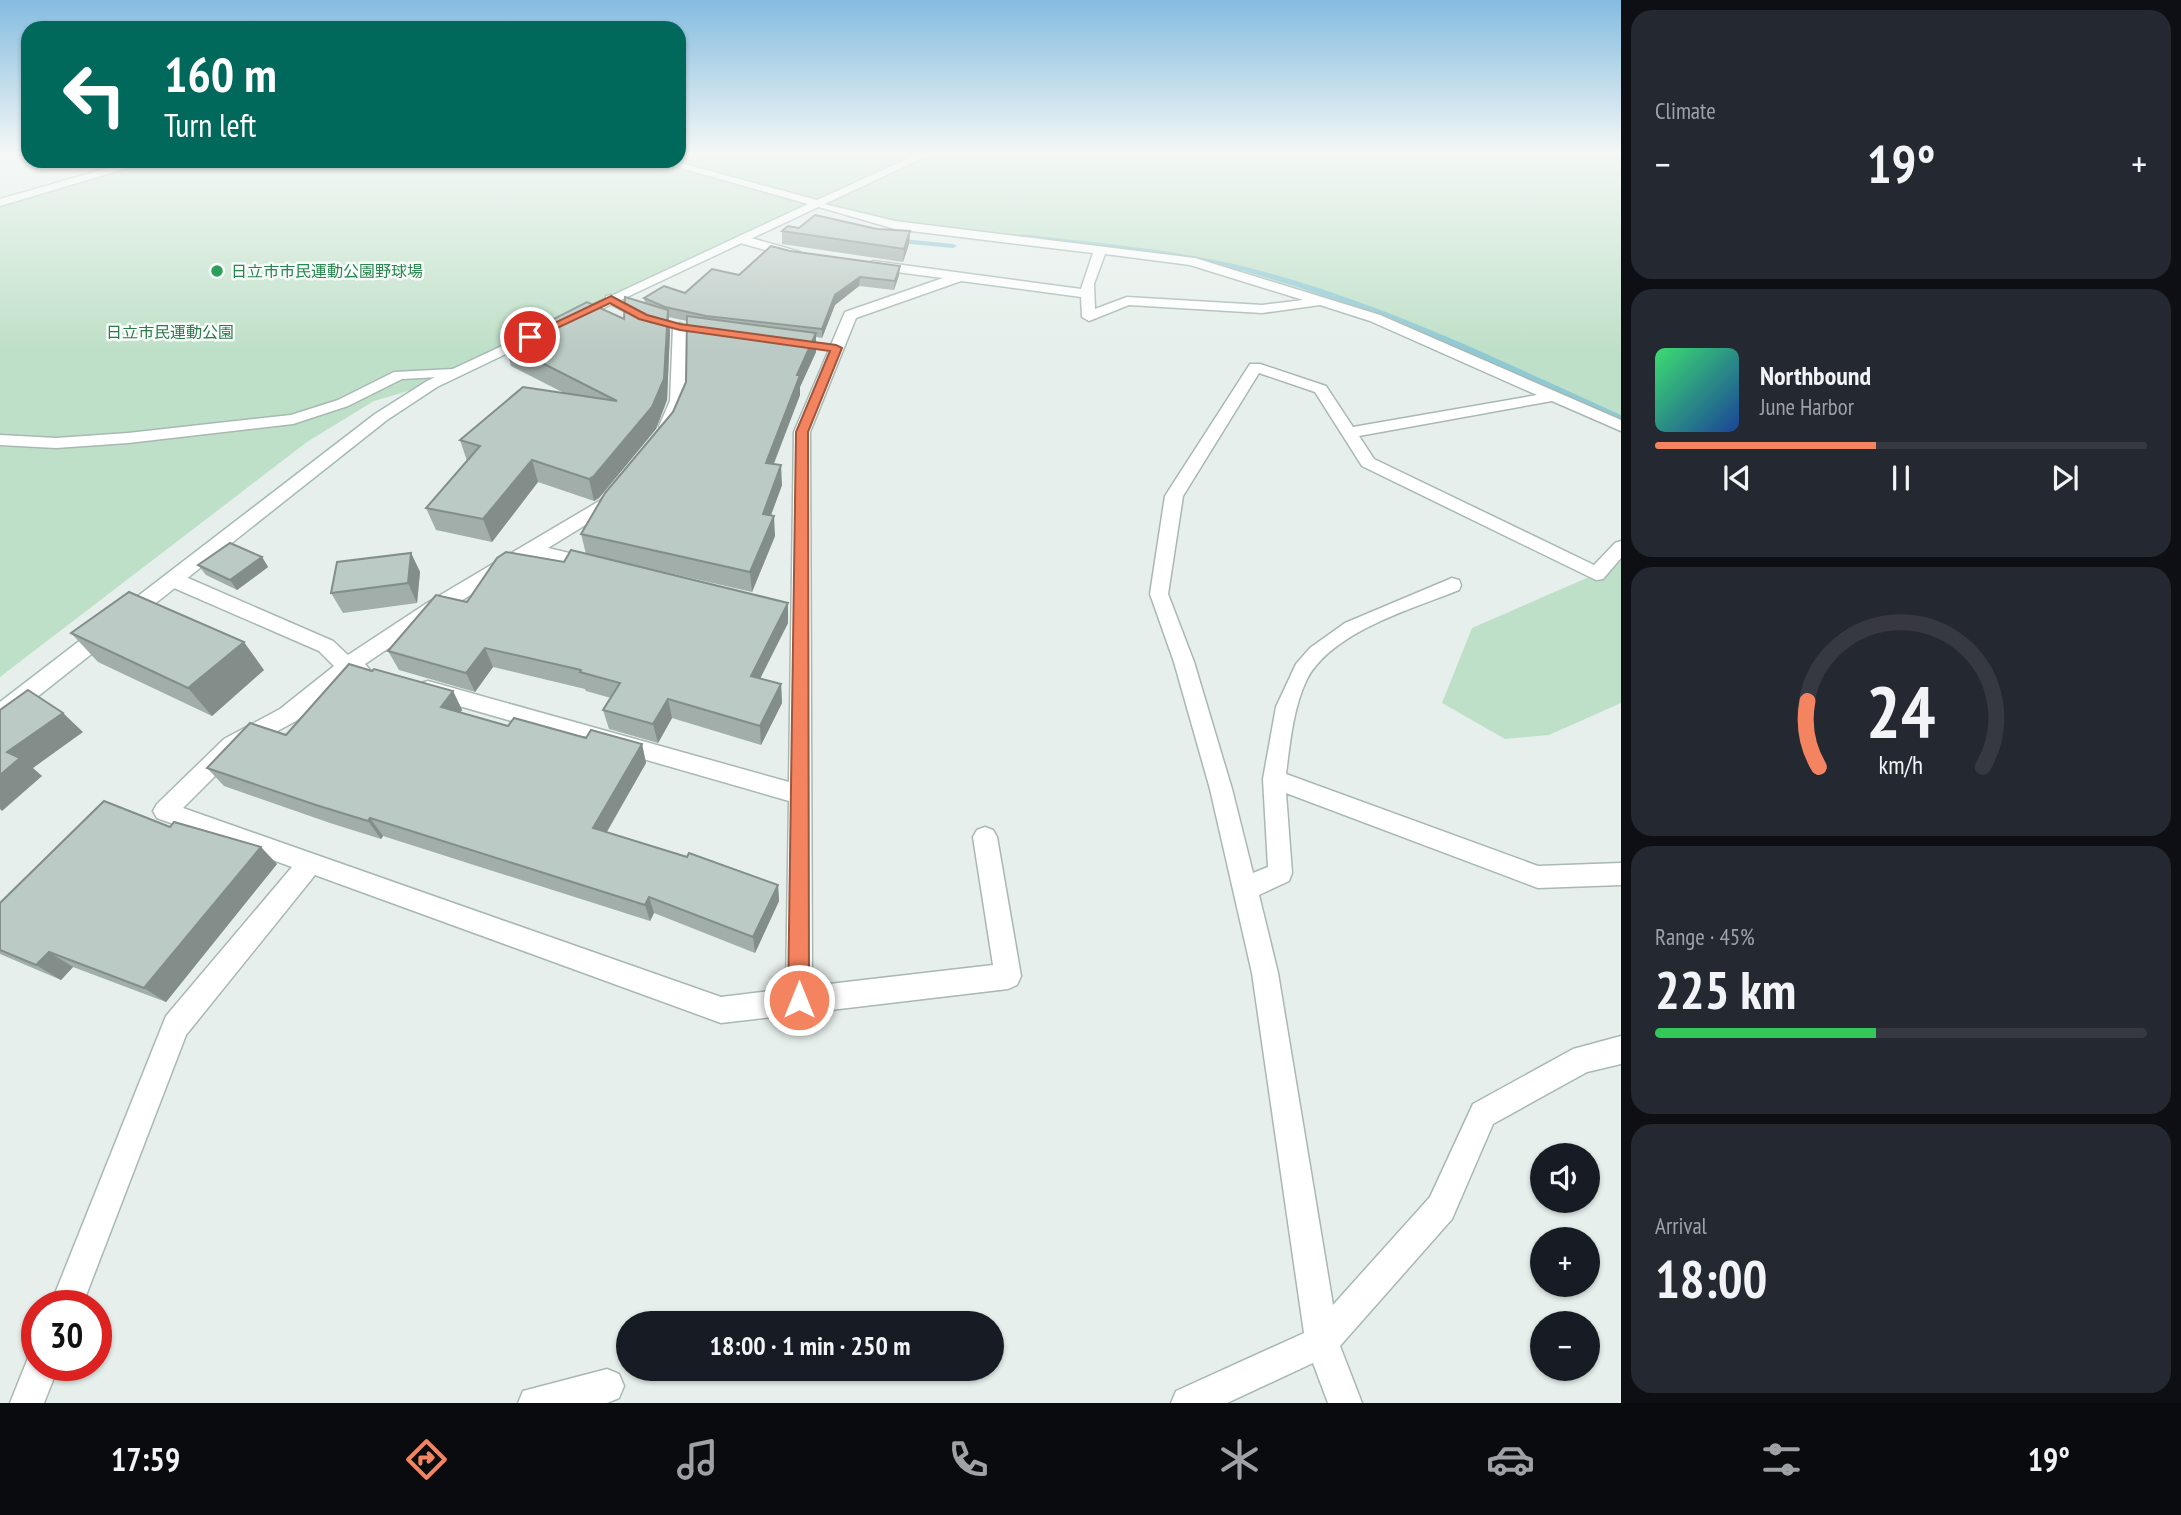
<!DOCTYPE html>
<html lang="en">
<head>
<meta charset="utf-8">
<style>
	:root { --surface:#171b24; --page:#242831; --text:#f1f3f6; --muted:#9ea1a6; --line:#363941; --accent:#f4845f }
	body { margin:0; font-family:"PT Sans Narrow","Noto Sans JP",sans-serif; background:var(--page); color:var(--text); height:100vh; display:flex; flex-direction:column; font-size:26px; white-space:nowrap }
	* { box-sizing:border-box; margin:0 }
	p { font-size:23px; color:var(--muted) }
	.icon { flex:none; width:38px; height:38px; fill:none; stroke:currentColor; stroke-width:2; stroke-linecap:round; stroke-linejoin:round }
	.map { position:relative; flex:1; overflow:hidden }
	.details { display:flex; flex-direction:column; gap:10px; padding:10px; background:#0d0f14; width:560px }
	.details>* { flex:none }
	.guide { position:absolute; left:21px; top:21px; width:665px; height:147px; border-radius:21px; box-shadow:0 2px 5px #0004; background:#00695c; color:#fff; overflow:hidden }
	.tools { position:absolute; left:1530px; top:1143px; display:grid; gap:14px }
	.tools a { display:grid; place-items:center; width:70px; height:70px; border-radius:50%; background:var(--surface); box-shadow:0 2px 5px #0004; font-size:35px }
	.speed { position:absolute; left:21px; top:1290px; display:flex; gap:14px; font-size:35px; font-weight:700; text-align:center }
	.speed>* { display:grid; place-content:center; width:91px; height:91px; border-radius:50%; background:var(--surface); box-shadow:0 2px 5px #0004; line-height:1 }
	.speed .limit { border:10px solid #d22; background:#fff; color:#111 }
	.pin { position:absolute; display:grid; place-items:center; width:60px; height:60px; color:#fff; margin:-30px; border:4px solid #fff; border-radius:50%; box-shadow:0 2px 7px #0007 }
	.me { position:absolute; width:77px; margin:-38px; rotate:0deg; stroke-linejoin:round; filter:drop-shadow(0 0 5px #0008) }
	.turn { display:flex; align-items:center; gap:24px; height:147px; padding:0 28px; font-size:32px }
	.turn .icon { width:91px; height:91px; stroke-width:2.5 }
	.turn b { display:block; font-size:49px; line-height:60px }
	.big { font-size:52px; font-weight:600; line-height:1.1 }
	.details .tile { flex:1; display:flex; flex-direction:column; justify-content:center; gap:10px; min-width:0; padding:0 24px; border-radius:21px; background:var(--page) }
	.details .dial { align-items:center; gap:0 }
	.dial svg { height:182px; overflow:visible; fill:none; stroke:var(--line); stroke-width:7; stroke-linecap:round; text-anchor:middle }
	.dial text { fill:var(--text); stroke:none }
	.song { display:flex; align-items:center; gap:21px }
	.cover { width:84px; height:84px; border-radius:10px; background:linear-gradient(135deg,hsl(140 70% 55%),hsl(220 70% 35%)) }
	.played { height:7px; border-radius:4px; background:linear-gradient(90deg,var(--accent) 45%,var(--line) 45%) }
	.keys { display:flex; justify-content:space-around; direction:ltr }
	.heat { display:flex; justify-content:space-between; align-items:center; font-size:38px; direction:ltr }
	.charge { height:10px; border-radius:5px; background:linear-gradient(90deg,#34c759 45%,var(--line) 0) }
	.trip { position:absolute; left:616px; top:1311px; width:388px; height:70px; border-radius:35px; background:var(--surface); box-shadow:0 2px 5px #0004; font-weight:600; line-height:70px; text-align:center }
	.tabs { display:flex; height:112px; justify-content:space-around; align-items:center; background:#090b0e; color:var(--muted) }
	.tabs .icon { width:49px; height:49px }
	.tabs .current { color:var(--accent) }
	.tabs b { font-size:32px; color:var(--text) }
	main { display:flex; flex:1; min-height:0 }
	.map>svg:first-child { display:block }
	.green { fill:#bfe0c8 }
	.lines { fill:none; stroke-linecap:round; stroke-linejoin:round }
	.stream { fill:#8ec9d4; fill-rule:evenodd }
	.street-casing { stroke:#a8b8b2; stroke-width:3 }
	.secondary-casing { stroke:#a4bbb3; stroke-width:3 }
	.street { fill:#fff; fill-rule:evenodd }
	.secondary { fill:#fff; fill-rule:evenodd }
	.wall { fill:#a1aea9 }
	.shaded-wall { fill:#838d89 }
	.building { fill:#bbcac4; stroke:#838d89; stroke-width:2 }
	.route { fill:#f4845f; stroke:#9f563e; stroke-width:2 }
	.leisure-dot { fill:#2e9e5b; stroke:#f7fbf9; stroke-width:2.5 }
	.labels { text-anchor:middle; dominant-baseline:central; stroke-width:5; stroke-linejoin:round; paint-order:stroke }
	.far-leisure-label { font-size:16px; fill:#27864d; stroke:#f7fbf9; text-anchor:start }
	.far-park-label { font-size:16px; fill:#2d7a4b; stroke:#f7fbf9 }
</style>
</head>
<body>
<main>
<div class="map">
<svg width="1621" height="1403" viewBox="0 0 1621 1403">
	<rect width="100%" height="100%" fill="#e6efeb"/>
	<!-- green -->
	<g class="green">
		<polygon points="679,153 1621,153 1621,426 1375,318 1191,261 895,225 816,203 432,384 374,401 307,442 0,677 0,201 144,161 679,161"/>
		<polygon points="1621,547 1621,703 1549,735 1505,739 1442,703 1472,628 1596,574"/>
	</g>
	<g class="lines">
		<!-- stream -->
		<g class="stream">
			<path d="M1021,234C1097,243 1172,249 1246,267C1377,300 1499,360 1621,415V421L1407,326L1298,287L1244,271L1189,259L1019,237V235Z"/>
			<polygon points="893,238 953,244 957,246 953,248 890,242 890,238"/>
		</g>
		<!-- street casing -->
		<g class="street-casing">
			<g id="street">
				<polygon points="133,161 151,161 0,206 0,199"/>
				<path d="M812,201L895,221L1195,258L1380,315L1621,420V431L1552,401L1359,436L1374,459L1594,565L1615,543L1621,541V558L1603,579L1596,580L1362,466L1315,392L1259,373L1183,496L1168,594L1194,662L1232,789L1253,873L1268,867L1263,779L1276,707L1296,664L1310,648L1345,623L1452,578L1459,580L1461,585L1459,590C1412,609 1333,631 1307,679C1293,708 1290,743 1286,774L1538,866L1621,863V885L1538,888L1286,793L1292,873L1289,881L1259,895L1278,973L1333,1305L1430,1197L1473,1104L1573,1049L1621,1036V1064L1587,1072L1493,1124L1452,1219L1340,1346L1362,1403H1328L1313,1363L1227,1403H1171L1176,1391L1304,1333L1252,973L1210,789L1174,662L1150,594L1165,496L1250,364H1260L1326,386L1353,427L1537,395L1370,321L1320,305L1262,313L1129,305L1089,321L1082,317L1081,297L961,281L856,318L810,432L812,986L993,965L973,837L977,830L985,827L993,830L997,837L1021,976L1017,985L1008,989L721,1023L315,875L186,1035L82,1306H50L166,1016L292,867L157,818L153,811L157,804L224,739L280,709L334,666L319,651L167,585L165,580L167,575H181L333,641L348,655L427,603L601,500L610,489H622L625,493L613,508L548,548L599,560L602,564L599,568L593,570L533,557L441,613L365,664L370,670L367,675L360,678L350,675L296,721L240,751L183,808L721,997L786,989L789,801L428,697L421,695L418,689L421,683L428,681L789,782L794,432L845,312L943,278L873,269L867,265L873,261L1081,289L1093,253L895,229L812,205ZM1105,254L1190,265L1303,300L1262,305L1127,297L1095,309L1094,284Z"/>
				<polygon points="741,235 800,252 802,255 796,259 737,242 735,239"/>
				<polygon points="611,295 654,315 656,318 649,322 644,321 606,302 606,296"/>
				<path d="M680,323L687,327C687,348 692,424 667,431L659,426L670,401L673,327Z"/>
				<polygon points="453,369 460,373 458,376 402,379 348,406 293,424 128,443 56,448 0,445 0,435 56,438 128,433 291,415 338,400 394,372"/>
				<polygon points="37,1350 37,1365 59,1365 44,1403 10,1403 30,1353"/>
				<polygon points="607,1369 619,1374 624,1386 619,1398 607,1403 518,1403 523,1391"/>
			</g>
		</g>
		<!-- secondary casing -->
		<g class="secondary-casing">
			<g id="secondary">
				<polygon points="920,153 933,153 576,321 571,322 564,318 808,204 656,161 673,161 817,200"/>
				<polygon points="532,332 539,336 537,339 437,387 387,420 8,720 0,722 0,702 375,414 427,381"/>
			</g>
		</g>
		<!-- street -->
		<use href="#street" class="street"/>
		<!-- secondary -->
		<use href="#secondary" class="secondary"/>
	</g>
	<!-- wall -->
	<g class="wall">
		<polygon points="799,228 877,229 910,231 909,244 903,262 782,244 782,231"/>
		<polygon points="790,251 899,275 894,290 859,286 835,305 822,338 816,337 816,352 800,387 800,395 774,464 782,485 771,515 775,536 752,592 599,557 788,603 788,623 760,678 781,684 782,703 761,745 672,718 658,743 609,729 603,710 611,698 586,691 585,689 493,667 475,692 399,670 388,651 467,602 586,554 581,534 673,412 686,382 687,321 668,317 670,331 667,400 656,429 599,498 594,501 538,482 492,542 436,530 426,508 467,461 460,440 564,393 511,366 505,344 624,319 645,303 644,298 685,293 739,275"/>
		<polygon points="411,553 420,572 417,603 343,613 331,593"/>
		<polygon points="262,557 268,567 237,590 206,575 198,565"/>
		<polygon points="71,633 264,670 212,716 98,662"/>
		<polygon points="372,671 453,691 462,710 460,713 508,726 642,744 646,763 607,832 778,885 779,901 755,953 654,913 650,921 383,836 381,839 330,823 224,786 207,768 286,735"/>
		<polygon points="170,827 277,864 166,1002 73,967 61,980 0,954 0,903"/>
	</g>
	<!-- shaded-wall -->
	<g class="shaded-wall">
		<polygon points="910,231 909,244 903,262 904,249"/>
		<polygon points="900,266 899,275 894,290 895,281"/>
		<polygon points="860,277 859,286 835,305 822,338 822,329 835,295"/>
		<polygon points="668,310 670,331 667,400 656,429 599,498 594,501 589,479"/>
		<polygon points="816,333 816,352 800,387 800,395 766,483 766,463 797,375"/>
		<polygon points="532,460 538,482 492,542 483,519"/>
		<polygon points="781,465 782,485 764,534 763,514"/>
		<polygon points="774,516 775,536 752,592 750,572"/>
		<polygon points="411,553 420,572 417,603 408,583"/>
		<polygon points="262,557 268,567 237,590 230,580"/>
		<polygon points="788,603 788,623 752,695 751,676"/>
		<polygon points="244,642 264,670 212,716 188,688"/>
		<polygon points="485,648 493,667 475,692 466,673"/>
		<polygon points="781,684 782,703 761,745 760,726"/>
		<polygon points="453,691 462,710 450,726 441,707"/>
		<polygon points="668,699 672,718 658,743 653,724"/>
		<polygon points="63,713 83,732 33,768 42,776 2,811 0,809 0,775 7,752"/>
		<polygon points="642,744 646,763 599,845 593,828"/>
		<polygon points="370,818 383,836 381,839 368,821"/>
		<polygon points="261,847 277,864 166,1002 144,988"/>
		<polygon points="778,885 779,901 755,953 753,937"/>
		<polygon points="649,897 654,913 650,921 645,905"/>
		<polygon points="49,952 73,967 61,980 36,965"/>
	</g>
	<!-- building -->
	<g class="building">
		<polygon points="815,215 877,229 910,231 904,249 782,231 788,226 799,228"/>
		<polygon points="771,246 790,251 900,266 895,281 860,277 835,295 822,329 706,316 665,307 644,298 664,286 685,293 712,269 739,275"/>
		<polygon points="625,297 668,310 664,379 652,407 594,476 589,479 532,460 483,519 426,508 480,446 460,440 523,387 617,401 505,344 587,302 624,319"/>
		<polygon points="687,316 816,333 797,375 800,375 766,463 781,465 763,514 774,516 750,572 581,534 605,493 673,412 686,382"/>
		<polygon points="230,543 262,557 230,580 198,565"/>
		<polygon points="571,550 788,603 751,676 781,684 760,726 668,699 653,724 603,710 620,683 580,672 581,670 485,648 466,673 388,651 436,595 467,602 497,558 506,552 564,562"/>
		<polygon points="411,553 408,583 331,593 337,562"/>
		<polygon points="129,592 244,642 188,688 71,633"/>
		<polygon points="349,664 372,671 374,669 453,691 441,707 508,726 514,718 586,738 591,730 642,744 593,828 687,857 689,853 778,885 753,937 649,897 645,905 370,818 368,821 316,805 207,768 250,723 286,735"/>
		<polygon points="28,690 63,713 7,752 20,758 0,775 0,710"/>
		<polygon points="104,801 170,827 174,822 261,847 144,988 49,952 36,965 0,950 0,903"/>
	</g>
	<!-- sky -->
	<linearGradient id="sky" x2="0" y2="1"><stop stop-color="#84bce0"/><stop offset="0.44" stop-color="#f4f8f6"/><stop offset="1" stop-color="#f4f8f6" stop-opacity="0"/></linearGradient>
	<rect width="1621" height="349" fill="url(#sky)"/>
	<!-- route -->
	<polygon class="route" points="611,296 647,315 680,324 836,345 842,348 808,432 809,1000 806,1007 799,1010 791,1007 788,1000 796,432 830,351 680,330 639,319 610,303 534,339 525,337"/>
	<!-- markers -->
	<circle class="leisure-dot" cx="217" cy="271" r="7"/>
	<g class="labels">
		<!-- far-leisure labels -->
		<g class="far-leisure-label">
			<text x="231" y="271">日立市市民運動公園野球場</text>
		</g>
		<!-- far-park labels -->
		<g class="far-park-label">
			<text x="170" y="332">日立市民運動公園</text>
		</g>
	</g>
</svg>
<div class="tools">
<a><svg class="icon" aria-label="sound" viewBox="0 0 24 24"><path d="M4 9h4l5-4v14l-5-4H4zM17 9q2 3 0 6"/></svg></a>
<a>+</a>
<a>−</a>
</div>
<div class="speed"><div class="limit">30</div></div>
<div class="pin" style="left:530px;top:337px;background:#d93025"><svg class="icon" aria-label="arrive" viewBox="0 0 24 24"><path d="M6 21V4h12l-3 4 3 4H6"/></svg></div>
<svg class="me" style="left:799px;top:1000px" viewBox="-20 -20 40 40"><circle r="17" fill="#f4845f" stroke="#fff" stroke-width="3"/><path d="M0-11L8 9 0 5-8 9z" fill="#fff"/></svg>
<div class="trip">18:00 · 1 min · 250 m</div>
<div class="guide">
<div class="turn"><svg class="icon" aria-label="left" viewBox="0 0 24 24"><path d="M17 20v-9H6M10 6l-5 5 5 5"/></svg><div><b>160 m</b>Turn left</div></div>
</div>
</div>
<section class="details">
<div class="tile"><p>Climate</p>
<div class="heat"><a>−</a><b class="big">19°</b><a>+</a></div>
</div>
<div class="tile">
<div class="song"><i class="cover"></i><div><b>Northbound</b><p>June Harbor</p></div></div>
<div class="played"></div>
<div class="keys"><svg class="icon" aria-label="previous" viewBox="0 0 24 24"><path d="M18 5L8 12l10 7zM5 5v14"/></svg><svg class="icon" aria-label="pause" viewBox="0 0 24 24"><path d="M8 5v14M16 5v14"/></svg><svg class="icon" aria-label="next" viewBox="0 0 24 24"><path d="M6 5l10 7-10 7zM19 5v14"/></svg></div>
</div>
<div class="tile dial"><svg viewBox="0 0 100 80">
<path d="M14 69A42 42 0 1 1 86 69"/>
<path d="M14 69A42 42 0 0 1 9 40" stroke="#f4845f"/>
<text x="50" y="56" font-size="32" font-weight="700">24</text>
<text x="50" y="72" font-size="11">km/h</text>
</svg></div>
<div class="tile"><p>Range · 45%</p><b class="big">225 km</b><div class="charge"></div></div>
<div class="tile"><p>Arrival</p><b class="big">18:00</b></div>
</section>
</main>
<nav class="tabs">
<b>17:59</b>
<svg class="icon current" aria-label="directions" viewBox="0 0 24 24"><path d="M12 3l9 9-9 9-9-9zM9 14v-3h6M13 9l2 2-2 2"/></svg>
<svg class="icon" aria-label="music" viewBox="0 0 24 24"><path d="M9 18V5l10-2v13"/><circle cx="6" cy="18" r="3"/><circle cx="16" cy="16" r="3"/></svg>
<svg class="icon" aria-label="phone" viewBox="0 0 24 24"><path d="M5 4h4l2 5-3 2q2 4 5 5l2-3 5 2v4C11 20 4 13 5 4z"/></svg>
<svg class="icon" aria-label="climate" viewBox="0 0 24 24"><path d="M12 3v18M4 7l16 10M4 17L20 7"/></svg>
<svg class="icon" aria-label="car" viewBox="0 0 24 24"><path d="M5 17H2v-5l4-1 3-4h7l3 4 3 1v5h-3M9 17h6M6 11h13"/><circle cx="7" cy="17" r="2"/><circle cx="17" cy="17" r="2"/></svg>
<svg class="icon" aria-label="filters" viewBox="0 0 24 24"><path d="M4 7h16M4 17h16"/><circle cx="9" cy="7" r="2"/><circle cx="15" cy="17" r="2"/></svg>
<b>19°</b>
</nav>
</body>
</html>
